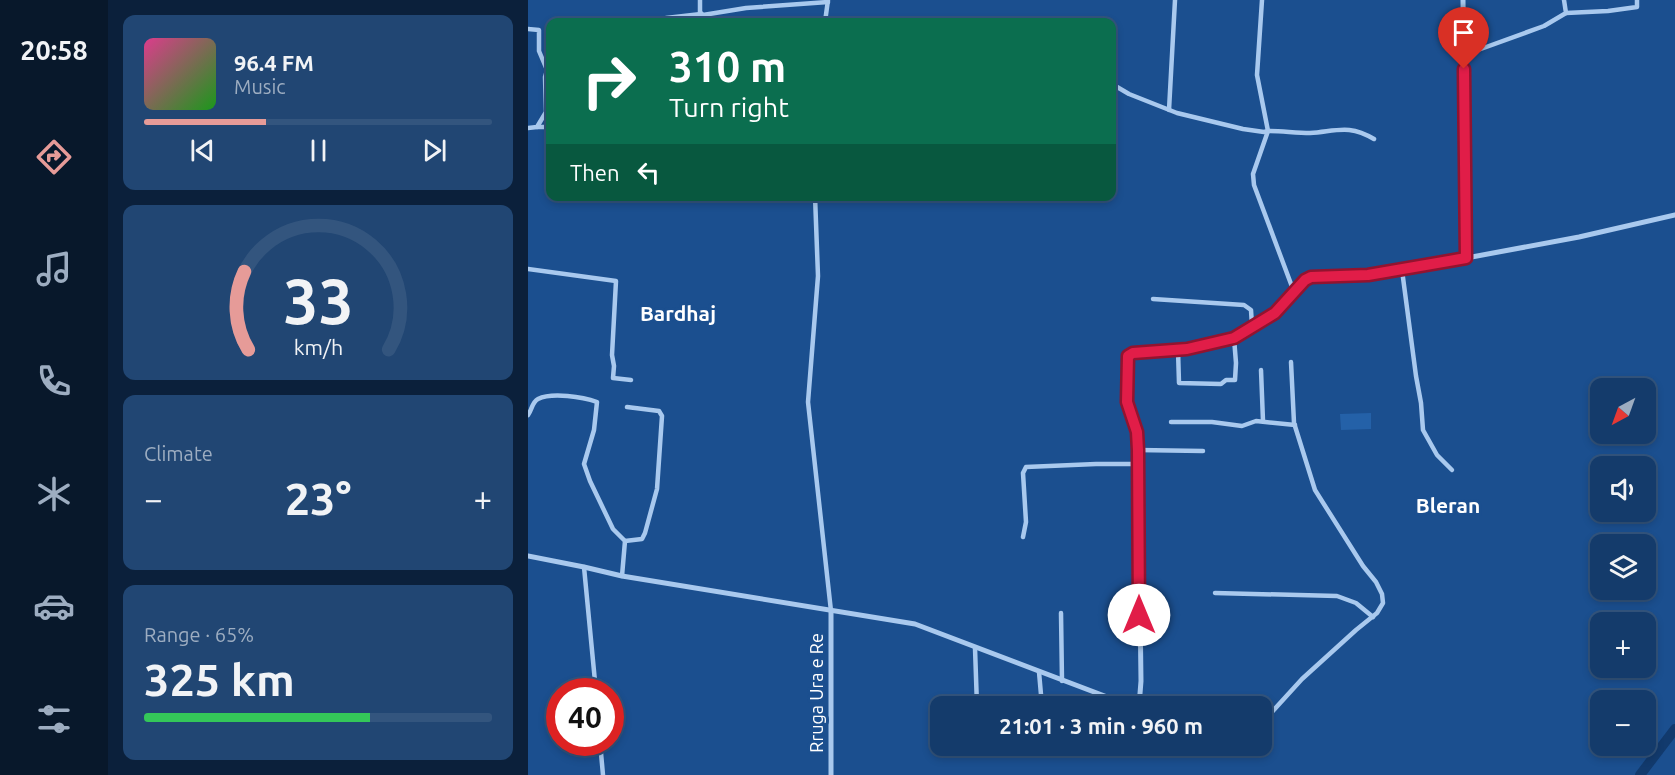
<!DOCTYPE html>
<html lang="en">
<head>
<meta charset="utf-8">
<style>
	:root { --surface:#143b6b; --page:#214673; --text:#f1f3f6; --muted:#9dadc1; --line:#33557e; --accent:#e69b98 }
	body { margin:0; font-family:Ubuntu,sans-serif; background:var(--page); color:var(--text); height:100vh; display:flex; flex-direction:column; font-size:22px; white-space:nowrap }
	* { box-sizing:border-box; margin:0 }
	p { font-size:20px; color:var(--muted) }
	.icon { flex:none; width:33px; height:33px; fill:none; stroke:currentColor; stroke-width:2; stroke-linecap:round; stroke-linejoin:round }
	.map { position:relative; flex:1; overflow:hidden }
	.sheet { display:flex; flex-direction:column; gap:15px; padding:15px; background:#0b203b; width:420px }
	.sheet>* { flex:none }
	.guide { position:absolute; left:18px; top:18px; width:570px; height:183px; border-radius:12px; box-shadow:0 3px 9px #0003,0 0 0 2px var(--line); background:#0b6e4f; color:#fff; overflow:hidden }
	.needle { width:39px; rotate:221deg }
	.tools { position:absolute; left:1062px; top:378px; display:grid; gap:12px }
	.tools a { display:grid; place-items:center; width:66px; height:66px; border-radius:12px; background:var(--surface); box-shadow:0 3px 9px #0003,0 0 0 2px var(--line); font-size:30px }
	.speed { position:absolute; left:18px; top:678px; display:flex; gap:12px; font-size:30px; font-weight:700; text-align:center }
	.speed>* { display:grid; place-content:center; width:78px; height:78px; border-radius:50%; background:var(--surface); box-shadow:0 3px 9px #0003,0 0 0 2px var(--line); line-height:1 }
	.speed .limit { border:9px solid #d22; background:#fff; color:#111 }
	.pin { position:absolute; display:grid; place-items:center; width:51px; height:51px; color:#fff; margin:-62px -26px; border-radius:50% 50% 50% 0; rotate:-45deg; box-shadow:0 0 6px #0007 }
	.pin .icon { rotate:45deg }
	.me { position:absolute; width:66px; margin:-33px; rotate:0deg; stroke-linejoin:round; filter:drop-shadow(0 0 4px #0008) }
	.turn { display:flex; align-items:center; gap:21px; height:126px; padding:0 24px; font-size:27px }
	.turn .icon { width:78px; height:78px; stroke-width:2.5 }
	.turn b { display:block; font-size:42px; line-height:51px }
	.then { display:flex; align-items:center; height:57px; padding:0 24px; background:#0003; gap:12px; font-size:22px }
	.big { font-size:45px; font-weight:600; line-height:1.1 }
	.sheet .widget { flex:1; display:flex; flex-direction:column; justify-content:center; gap:9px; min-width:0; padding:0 21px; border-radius:12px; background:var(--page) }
	.sheet .dial { align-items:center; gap:0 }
	.dial svg { height:156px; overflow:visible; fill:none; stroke:var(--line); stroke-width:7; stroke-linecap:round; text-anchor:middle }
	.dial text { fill:var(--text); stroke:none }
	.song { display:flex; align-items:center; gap:18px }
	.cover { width:72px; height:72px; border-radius:9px; background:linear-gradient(135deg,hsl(330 70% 55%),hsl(120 70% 35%)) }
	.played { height:6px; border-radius:3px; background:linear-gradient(90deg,var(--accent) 35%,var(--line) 35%) }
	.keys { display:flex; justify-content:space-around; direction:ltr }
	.heat { display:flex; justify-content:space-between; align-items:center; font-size:33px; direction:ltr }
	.charge { height:9px; border-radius:4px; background:linear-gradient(90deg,#34c759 65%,var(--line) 0) }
	.trip { position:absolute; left:402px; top:696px; width:342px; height:60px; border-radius:12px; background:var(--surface); box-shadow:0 3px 9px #0003,0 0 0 2px var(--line); font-weight:600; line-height:60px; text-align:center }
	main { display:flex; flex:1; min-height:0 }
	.tab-bar { display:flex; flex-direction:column; width:108px; justify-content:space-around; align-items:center; background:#08182b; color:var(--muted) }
	.tab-bar .icon { width:42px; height:42px }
	.tab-bar .selected { color:var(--accent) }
	.tab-bar b { font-size:27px; color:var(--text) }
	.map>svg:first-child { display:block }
	.green { fill:#2461a8 }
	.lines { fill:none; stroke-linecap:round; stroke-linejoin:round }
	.river { stroke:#123a6d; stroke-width:10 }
	.minor { stroke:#a9c9ee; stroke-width:4.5 }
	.tertiary { stroke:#a9c9ee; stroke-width:5 }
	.route-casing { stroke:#92132f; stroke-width:15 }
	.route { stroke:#e11d48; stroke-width:10 }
	.labels { text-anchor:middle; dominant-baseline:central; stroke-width:6; stroke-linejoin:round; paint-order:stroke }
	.street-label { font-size:18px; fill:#fff; stroke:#1b4f8f }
	.quarter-label { font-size:21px; font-weight:bold; fill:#fff; stroke:#1b4f8f }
</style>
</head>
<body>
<main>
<nav class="tab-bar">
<b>20:58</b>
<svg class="icon selected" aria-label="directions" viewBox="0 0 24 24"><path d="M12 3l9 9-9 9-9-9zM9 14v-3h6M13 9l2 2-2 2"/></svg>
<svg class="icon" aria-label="music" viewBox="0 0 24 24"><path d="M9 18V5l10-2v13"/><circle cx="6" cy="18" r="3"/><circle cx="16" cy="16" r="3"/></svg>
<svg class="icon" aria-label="phone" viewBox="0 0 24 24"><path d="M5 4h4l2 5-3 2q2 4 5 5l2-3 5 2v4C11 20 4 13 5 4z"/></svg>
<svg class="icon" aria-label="climate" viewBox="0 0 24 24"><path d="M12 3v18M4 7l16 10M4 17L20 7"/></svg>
<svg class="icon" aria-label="car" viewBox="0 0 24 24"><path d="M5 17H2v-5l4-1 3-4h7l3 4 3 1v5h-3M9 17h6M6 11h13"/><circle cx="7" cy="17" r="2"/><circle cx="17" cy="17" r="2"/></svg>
<svg class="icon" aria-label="filters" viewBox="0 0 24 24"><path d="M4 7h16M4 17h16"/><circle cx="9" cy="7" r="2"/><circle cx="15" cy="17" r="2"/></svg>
</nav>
<section class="sheet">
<div class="widget">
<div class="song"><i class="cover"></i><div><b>96.4 FM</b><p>Music</p></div></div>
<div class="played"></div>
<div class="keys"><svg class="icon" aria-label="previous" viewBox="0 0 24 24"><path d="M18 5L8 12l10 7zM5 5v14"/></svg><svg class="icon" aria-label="pause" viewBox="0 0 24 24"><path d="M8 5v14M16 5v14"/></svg><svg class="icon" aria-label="next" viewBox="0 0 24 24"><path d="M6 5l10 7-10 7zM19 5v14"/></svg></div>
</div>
<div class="widget dial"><svg viewBox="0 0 100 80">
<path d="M14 69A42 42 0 1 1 86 69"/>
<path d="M14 69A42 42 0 0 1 12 29" stroke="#e69b98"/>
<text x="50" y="56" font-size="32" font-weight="700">33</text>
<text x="50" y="72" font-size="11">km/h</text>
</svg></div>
<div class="widget"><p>Climate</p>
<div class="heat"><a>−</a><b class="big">23°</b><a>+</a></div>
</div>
<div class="widget"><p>Range · 65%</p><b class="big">325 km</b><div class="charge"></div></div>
</section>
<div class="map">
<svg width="1147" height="775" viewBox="0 0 1147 775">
	<rect width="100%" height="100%" fill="#1b4f8f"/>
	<!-- green -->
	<polygon class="green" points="843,413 843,429 813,430 812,414"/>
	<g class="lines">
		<!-- river -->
		<polyline class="river" points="1112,775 1147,729"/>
		<!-- minor -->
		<g class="minor">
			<polyline points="172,0 172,12 175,15 218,8 300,2"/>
			<polyline points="734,0 729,75 740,131 725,174 726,185 766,292"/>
			<polyline points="1038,13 1080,11 1109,7 1109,0"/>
			<polyline points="129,22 138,18 173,14"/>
			<polyline points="297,22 300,0"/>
			<polyline points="0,29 11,30 11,51 19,70 17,77 18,112 9,127 0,128"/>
			<polyline points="936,55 1016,26 1038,13 1036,0"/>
			<path d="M584,84L601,94L649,113L715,129L736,132L740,131C754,131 768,133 782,133C809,131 821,124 846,139"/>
			<polyline points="641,110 647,0"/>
			<polyline points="9,127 17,127 22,130"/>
			<polyline points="287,196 290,276 280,402 303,611"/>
			<polyline points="0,269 88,281 84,355 86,366 85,378 103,380"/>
			<polyline points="874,270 888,376 893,403 895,430 909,455 924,470"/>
			<polyline points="625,299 716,305 723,310 724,326"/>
			<polyline points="650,350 651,383 693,384 698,380 707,380 708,363 706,338"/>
			<polyline points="733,370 735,421"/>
			<path d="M0,415C4,410 4,402 10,399C24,392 55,397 69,402L66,430L56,464L62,481L85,529L97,541L94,576"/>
			<polyline points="643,422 684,422 714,426 728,421 767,425"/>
			<polyline points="610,450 675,451"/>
			<polyline points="495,537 498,522 495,473 498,467 568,464 611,464"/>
			<polyline points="97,541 114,539 117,533 129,489 134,416 131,411 99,407"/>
			<polyline points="56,567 68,692"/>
			<polyline points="687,593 809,596 828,603 845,617"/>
			<polyline points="533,613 534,681"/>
			<polyline points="447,648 449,706"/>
			<polyline points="511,672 514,706"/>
			<polyline points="734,723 774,679 828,630 849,613 855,603 854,594 848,582 835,566 787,490 766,423 763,362"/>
			<polyline points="72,742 75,775"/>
			<polyline points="519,746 520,748"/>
		</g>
		<!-- tertiary -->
		<g class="tertiary">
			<polyline points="935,0 938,258"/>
			<polyline points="0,556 56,567 94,576 387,624 603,706"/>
			<polyline points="611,706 613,681 610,450 609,432 599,401 600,354 659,349 706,338 747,313 777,280 783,277 840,275 874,270 1051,237 1147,215"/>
			<polyline points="303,775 303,611"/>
		</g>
	</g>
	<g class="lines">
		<!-- route casing -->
		<g class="route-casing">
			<polyline id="route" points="611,615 610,450 609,432 599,402 600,356 605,353 659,349 706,338 747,313 777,280 783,277 840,275 938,258 936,69"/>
		</g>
		<!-- route -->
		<use href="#route" class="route"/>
	</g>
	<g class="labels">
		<!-- street labels -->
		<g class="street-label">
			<text transform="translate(288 693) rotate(-90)">Rruga Ura e Re</text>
		</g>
		<!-- quarter labels -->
		<g class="quarter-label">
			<text x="150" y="313">Bardhaj</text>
			<text x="920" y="505">Bleran</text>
		</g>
	</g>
</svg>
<div class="tools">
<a><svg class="needle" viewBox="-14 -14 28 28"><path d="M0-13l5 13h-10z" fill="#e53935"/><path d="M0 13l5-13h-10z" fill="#9dadc1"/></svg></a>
<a><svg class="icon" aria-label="sound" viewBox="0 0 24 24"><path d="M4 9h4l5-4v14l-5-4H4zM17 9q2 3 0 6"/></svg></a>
<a><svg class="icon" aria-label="layers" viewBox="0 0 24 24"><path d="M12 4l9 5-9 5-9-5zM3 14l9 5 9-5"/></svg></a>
<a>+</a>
<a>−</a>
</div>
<div class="speed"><div class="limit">40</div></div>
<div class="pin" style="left:936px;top:69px;background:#d93025"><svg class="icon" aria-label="arrive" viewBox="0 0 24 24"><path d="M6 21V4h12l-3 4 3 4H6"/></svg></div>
<svg class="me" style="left:611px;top:615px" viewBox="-20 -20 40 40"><circle r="19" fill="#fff"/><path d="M0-13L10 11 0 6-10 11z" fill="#e11d48"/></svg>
<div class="trip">21:01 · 3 min · 960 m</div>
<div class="guide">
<div class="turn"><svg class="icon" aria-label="right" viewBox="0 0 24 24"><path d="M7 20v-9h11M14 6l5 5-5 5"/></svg><div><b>310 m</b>Turn right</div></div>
<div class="then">Then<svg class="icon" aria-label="left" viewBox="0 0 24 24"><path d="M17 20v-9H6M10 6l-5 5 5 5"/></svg></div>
</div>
</div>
</main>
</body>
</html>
